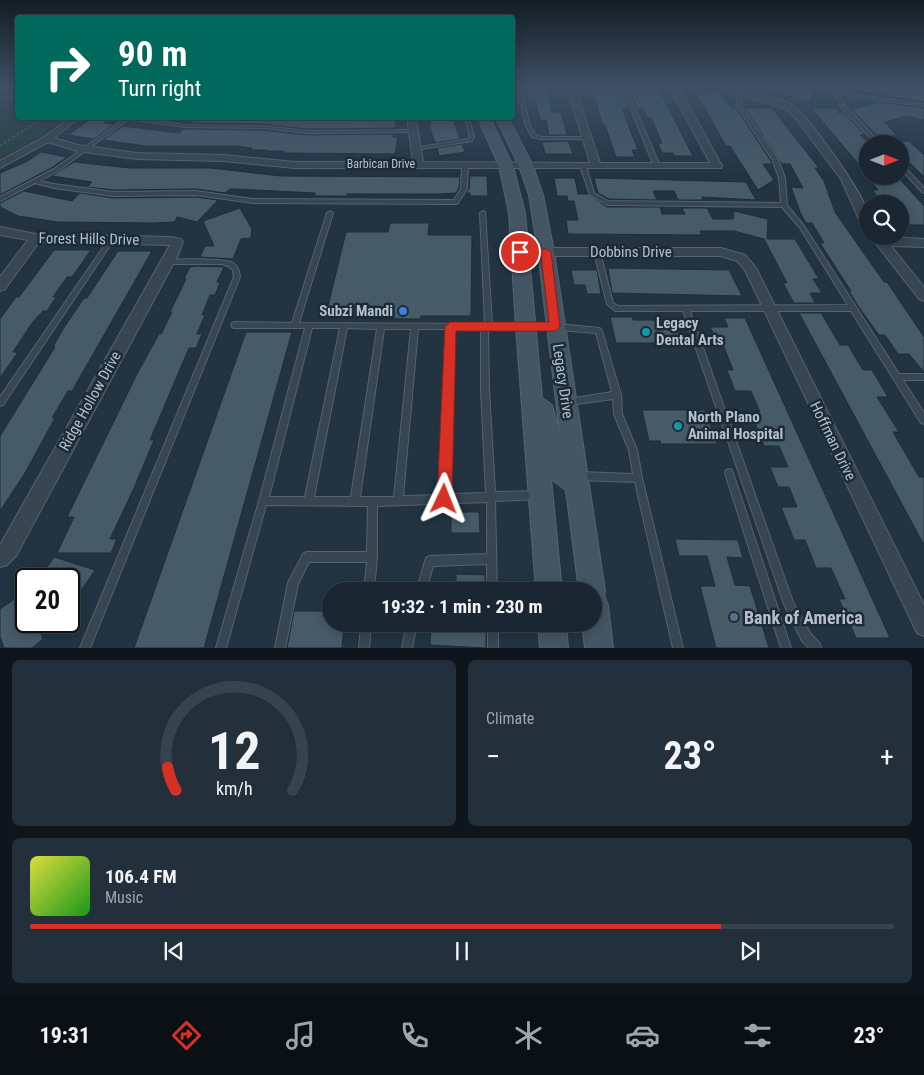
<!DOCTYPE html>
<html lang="en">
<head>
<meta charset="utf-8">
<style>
	:root { --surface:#1a2732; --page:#232f3a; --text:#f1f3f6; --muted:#9fa5ac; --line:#38444d; --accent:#d93025 }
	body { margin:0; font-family:"Roboto Condensed",sans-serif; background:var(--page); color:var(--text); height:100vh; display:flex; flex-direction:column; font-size:19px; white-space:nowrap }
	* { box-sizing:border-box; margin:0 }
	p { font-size:16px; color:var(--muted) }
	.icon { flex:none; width:28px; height:28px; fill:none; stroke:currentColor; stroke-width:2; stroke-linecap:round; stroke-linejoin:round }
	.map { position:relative; height:648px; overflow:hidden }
	.sheet { display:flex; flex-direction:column; gap:12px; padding:12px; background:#0e151c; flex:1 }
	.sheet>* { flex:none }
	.top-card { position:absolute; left:15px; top:15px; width:500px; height:105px; border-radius:5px; box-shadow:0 2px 12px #0003,0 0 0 1px var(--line); background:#00695c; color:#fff; overflow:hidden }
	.needle { width:32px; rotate:90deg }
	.buttons { position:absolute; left:859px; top:135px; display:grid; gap:10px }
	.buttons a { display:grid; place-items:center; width:50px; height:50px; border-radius:50%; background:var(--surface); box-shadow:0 2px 12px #0003,0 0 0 1px var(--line); font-size:25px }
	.speed { position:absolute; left:15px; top:568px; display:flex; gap:10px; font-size:25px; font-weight:700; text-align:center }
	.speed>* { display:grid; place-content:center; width:65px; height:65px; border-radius:50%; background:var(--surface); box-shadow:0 2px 12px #0003,0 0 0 1px var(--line); line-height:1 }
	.speed .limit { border:2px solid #111; border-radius:8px; background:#fff; color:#111 }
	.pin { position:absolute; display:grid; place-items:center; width:42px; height:42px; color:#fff; margin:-21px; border:2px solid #fff; border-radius:50%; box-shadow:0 1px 5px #0007 }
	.me { position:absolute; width:55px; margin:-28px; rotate:2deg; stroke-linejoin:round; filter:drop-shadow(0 0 4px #0008) }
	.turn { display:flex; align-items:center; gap:18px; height:105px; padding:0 20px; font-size:22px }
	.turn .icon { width:65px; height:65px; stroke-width:2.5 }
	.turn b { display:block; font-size:35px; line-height:42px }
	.big { font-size:38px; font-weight:700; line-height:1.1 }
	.sheet .card { flex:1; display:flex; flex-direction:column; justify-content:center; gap:8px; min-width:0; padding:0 18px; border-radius:8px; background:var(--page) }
	.sheet .dial { align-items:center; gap:0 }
	.dial svg { height:130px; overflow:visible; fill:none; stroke:var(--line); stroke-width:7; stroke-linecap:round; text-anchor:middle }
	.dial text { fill:var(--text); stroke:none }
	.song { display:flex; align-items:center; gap:15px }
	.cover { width:60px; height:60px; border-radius:8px; background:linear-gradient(135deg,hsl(60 70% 55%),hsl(120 70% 35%)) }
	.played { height:5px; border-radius:2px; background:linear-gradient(90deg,var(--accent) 80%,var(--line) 80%) }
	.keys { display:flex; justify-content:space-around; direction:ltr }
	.heat { display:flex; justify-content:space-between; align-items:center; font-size:28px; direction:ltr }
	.sheet .tiles { flex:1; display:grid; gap:12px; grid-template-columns:1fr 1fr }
	.card:last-child { grid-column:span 2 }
	.trip { position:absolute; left:322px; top:582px; width:280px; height:50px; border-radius:25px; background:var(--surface); box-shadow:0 2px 12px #0003,0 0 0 1px var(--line); font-weight:700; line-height:50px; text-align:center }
	.tab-bar { display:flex; height:80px; justify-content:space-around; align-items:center; background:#0a1014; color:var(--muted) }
	.tab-bar .icon { width:35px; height:35px }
	.tab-bar .on { color:var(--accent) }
	.tab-bar b { font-size:22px; color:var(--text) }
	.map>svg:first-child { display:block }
	.green { fill:#254242 }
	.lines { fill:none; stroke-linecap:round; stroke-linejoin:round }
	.stream { stroke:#34536a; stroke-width:2.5 }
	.building { fill:#465a68; stroke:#1e2d38 }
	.lane-casing { stroke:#55636f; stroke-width:2 }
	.street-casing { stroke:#55636f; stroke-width:2 }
	.secondary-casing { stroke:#55636f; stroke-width:2 }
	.path { stroke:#435e5d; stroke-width:2; stroke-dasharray:2.5 2.5; stroke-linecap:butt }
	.lane { fill:#374651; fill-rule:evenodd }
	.street { fill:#374651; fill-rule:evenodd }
	.secondary { fill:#445564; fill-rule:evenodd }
	.route { fill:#d93025; stroke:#8d1f18 }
	.shop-dot { fill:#3f7fe0; stroke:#1c2b36; stroke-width:2 }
	.culture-dot { fill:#0f9aa8; stroke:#1c2b36; stroke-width:2 }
	.service-dot { fill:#5c6f8a; stroke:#1c2b36; stroke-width:2 }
	.labels { text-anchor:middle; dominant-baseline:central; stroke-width:5; stroke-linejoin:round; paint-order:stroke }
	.far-street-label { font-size:12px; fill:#b3c0cc; stroke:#1c2b36 }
	.street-label { font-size:15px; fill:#b3c0cc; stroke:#1c2b36 }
	.poi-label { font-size:15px; font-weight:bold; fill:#b3c0cc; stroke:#1c2b36; text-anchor:start }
	.near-poi-label { font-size:18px; font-weight:bold; fill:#b3c0cc; stroke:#1c2b36; text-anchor:start }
</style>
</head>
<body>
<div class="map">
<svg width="924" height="648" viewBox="0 0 924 648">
	<rect width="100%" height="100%" fill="#223442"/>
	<!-- green -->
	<polygon class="green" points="0,85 17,85 18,118 66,118 24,146 0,159"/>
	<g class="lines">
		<!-- stream -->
		<polyline class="stream" points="0,100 18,94"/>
	</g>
	<!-- building -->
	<g class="building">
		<polygon points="534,85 546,85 552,112 561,112 567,135 549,135 546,120 540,120 535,98 529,98 527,90"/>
		<polygon points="760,85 791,85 814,91 810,102 760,88"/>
		<polygon points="852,85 882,85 924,89 924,102 852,90"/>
		<polygon points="591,88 620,88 629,109 623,109 626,119 638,150 632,150 635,157 616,157 605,125 603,125"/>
		<polygon points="628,88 658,88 693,156 675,156 673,153 662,153 658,143 662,143 651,118 647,118 643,109 638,109"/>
		<polygon points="720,92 731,108 736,108 770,160 772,164 763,164 774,180 758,190 730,146 726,146 696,93"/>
		<polygon points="880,102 924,108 924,120 906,116 885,122 897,136 876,135 852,109"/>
		<polygon points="745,108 772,108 819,168 815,168 824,181 835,212 884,282 887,282 924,337 924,372 909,354 898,354 885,335 879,335 858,306 849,291 851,291 820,243 824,243 812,223 806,223 800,212 791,187 803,188 790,164 782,164"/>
		<polygon points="811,108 835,108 839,113 843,112 865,135 860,135 868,142 868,175"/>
		<polygon points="92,118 113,118 103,123 114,124 94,139 68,135"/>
		<polygon points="195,118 396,118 395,128 308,129 262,124 189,123"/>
		<polygon points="430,118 453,118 460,139 435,143 430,128"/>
		<polygon points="123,126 179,133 183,129 262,130 308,135 394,134 393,137 398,137 395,154 284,153 284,151 266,151 267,150 251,150 252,148 236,146 146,146 103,140"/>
		<polygon points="900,141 909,141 924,155 924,177 900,153"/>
		<polygon points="542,142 568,141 573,154 545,154"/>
		<polygon points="462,144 465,152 439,156 437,148"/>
		<polygon points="41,152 67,157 53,167 0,195 0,173 26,162"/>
		<polygon points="74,162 130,168 211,168 281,176 460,177 459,188 456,193 441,194 347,194 347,196 315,196 315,193 234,189 230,189 225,193 196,189 113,190 87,187 92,182 52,176"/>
		<polygon points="470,176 487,176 488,196 470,196 470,193 466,193 469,189"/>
		<polygon points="867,176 897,176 924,206 924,225 900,225 900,204 884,204 872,190 878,190"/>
		<polygon points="554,178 575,178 578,194 588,194 607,207 660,207 662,214 685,214 682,208 707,208 713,219 733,219 734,211 768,219 767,239 795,239 819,279 813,279 822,293 810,293 815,303 794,303 783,283 787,283 764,239 734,231 700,231 701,235 568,234 566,220 578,220 574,201 568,201 567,196 557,196"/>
		<polygon points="594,178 746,182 756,200 702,197 702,200 678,200 674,191 653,191 657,200 609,199 598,193"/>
		<polygon points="24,191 72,201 80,193 113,198 196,197 218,200 197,222 177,217 175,222 153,223 57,222 18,216 0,207 0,203"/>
		<polygon points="240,208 252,229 251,238 241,239 233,259 200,257 205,246 214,246 203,221"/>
		<polygon points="390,223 429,223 428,235 472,235 471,316 421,316 420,319 325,318 346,232 388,232"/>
		<polygon points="54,250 91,250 72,277 67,277 53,297 56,297 47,311 43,311 32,323 13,352 18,352 0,378 0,319 16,297 19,297"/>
		<polygon points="118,251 152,251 72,391 68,391 52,418 55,418 25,473 0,511 0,436 55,347 53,347 63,329 84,298 87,298"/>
		<polygon points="196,266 224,267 217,282 220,282 215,295 210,295 202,315 205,315 197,334 202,334 196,348 189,348 150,440 154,440 134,488 110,539 117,539 111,553 57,553 74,517 67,517 138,372 159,334 161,334 172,312 170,312 186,279 184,279 190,267"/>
		<polygon points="608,268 729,270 742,296 612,293"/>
		<polygon points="571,270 597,270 601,294 587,294 585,285 574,285"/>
		<polygon points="799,313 821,313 840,345 848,345 863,370 872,370 888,397 877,397 899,432 893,432 919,477 924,477 924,545"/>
		<polygon points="610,317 632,317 633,320 674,320 682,343 616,343"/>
		<polygon points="724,318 745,318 890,638 856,638 839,599 845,599 831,568 816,568 805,540 794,540 781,507 797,507 789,487 778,487 770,467 788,467 779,446 764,446 756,425 752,425 746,412 760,412 751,391 735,391 727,370 733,370 720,337 715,337 710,327 728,327"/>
		<polygon points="246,332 292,332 204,648 134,648"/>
		<polygon points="642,410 705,410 717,444 661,444 660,441 649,441"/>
		<polygon points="451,512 479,512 480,533 451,533"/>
		<polygon points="675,539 738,540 743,558 727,557 735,585 750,586 769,648 716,648 700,586 715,586 707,556 679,556"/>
		<polygon points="54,557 95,570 76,598 69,596 69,579 39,579"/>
		<polygon points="456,574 485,575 485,591 456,591"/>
		<polygon points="26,591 26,621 36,621 43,639 32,648 4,648 0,637 0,609"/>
		<polygon points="294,611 331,611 331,624 344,624 342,648 287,648"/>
		<polygon points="431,624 486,624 486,648 430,645"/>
	</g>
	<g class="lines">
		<!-- lane casing -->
		<g class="lane-casing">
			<g id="lane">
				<polygon points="516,85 520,85 530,126 536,135 542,137 588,137 590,138 590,139 542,139 532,137 526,126"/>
				<polygon points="621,85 625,85 660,166 659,167 657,168 654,166"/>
				<polygon points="805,85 812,85 856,95 924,104 924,106 856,97 838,93 844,104 881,144 876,144 840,106 834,92"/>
				<polygon points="741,91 745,92 741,98 741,106 778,159 785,178 787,205 804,226 899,374 924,374 924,380 903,380 924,413 924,424 921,423 851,311 690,311 793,602 810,633 820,644 821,648 809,648 802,641 784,604 683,311 615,311 607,304 594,252 597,250 600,252 613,303 618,306 848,305 800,228 782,207 607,205 590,195 580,166 583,164 586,166 594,193 608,201 781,203 779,178 772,159 737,106 737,98"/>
				<polygon points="126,118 135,118 185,125 262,126 308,131 413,130 415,131 413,132 308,133 262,128 185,127 129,119 58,171 40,181 54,184 113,192 196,191 253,199 454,200 461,189 462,165 465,163 468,165 467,189 458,203 456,204 253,203 196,195 113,196 54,188 35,183 0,201 0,197 54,169"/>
				<polygon points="465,118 469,118 474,137 472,141 415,150 413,149 415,148 468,139 470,137"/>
				<polygon points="900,163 902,164 924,188 924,193 922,192 900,168"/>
				<path d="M330,211L333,213L299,323L485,324L480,213L483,211L485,212L492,324H524L526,325L527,327L526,329L524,330L488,329L489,390L495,492L538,491L541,492L542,495L541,498L538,499L495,501L497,591H487V564L433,566L426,591H416L426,558L429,556L487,554V502L377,506V557L374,591H364L367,562H309L298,584L285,648H275L288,583L303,554L306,552H367L368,506L266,505L226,648H216L259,501L305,328H234L232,327L231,325L232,323L234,322L292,323L327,213ZM312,328H340L305,497H269ZM347,328L377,329L351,497H314ZM384,329H411L394,497H360ZM418,329H446L440,495L403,496ZM453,329H481V390L486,493L449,494Z"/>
				<polygon points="111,238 113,239 114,240 113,241 3,405 0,406 0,397 109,239"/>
				<path d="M166,260C178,259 224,258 233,263C239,267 239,271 240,277L90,648H80L234,277L233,270L228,266L222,264H166L165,262Z"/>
				<polygon points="558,324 599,328 601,329 602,331 621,395 622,414 637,450 642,478 683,648 673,648 635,482 580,480 577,479 576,476 577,473 580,472 633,474 629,450 614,414 613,399 569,405 566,404 565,402 566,400 569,399 612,392 596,333 558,330 556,329 555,327 556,325"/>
				<polygon points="729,469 732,470 733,473 791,648 781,648 725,473 726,470"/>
				<polygon points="361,624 371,624 369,648 359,648"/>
				<polygon points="407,624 417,624 412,648 402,648"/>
				<rect x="488" y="624" width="10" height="24"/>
			</g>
		</g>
		<!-- street casing -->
		<g class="street-casing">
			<g id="street">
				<polygon points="676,85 684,85 680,90 722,166 721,168 295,168 224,161 137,159 77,151 48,142 0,168 0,161 44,137 69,118 79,118 54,138 78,145 137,153 224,155 295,162 413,162 407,118 416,118 423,162 590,163 569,94 573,91 577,94 600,163 710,163 676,99 672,90"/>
				<path d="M712,85C725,85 784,99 794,106C811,120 864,194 868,214C868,219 868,225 868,230L862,226L841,179L797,120L786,109L713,87Z"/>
				<polygon points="0,227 36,234 171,237 181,239 183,242 178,255 16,556 7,565 0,567 0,545 170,245 39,242 5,289 0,291 0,277 28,240 0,235"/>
				<polygon points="870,236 924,239 924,247 891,246 924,287 924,301 919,299"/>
				<polygon points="520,248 721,248 745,255 756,268 924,605 924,636 917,633 745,270 737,261 721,256 520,256 514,252"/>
			</g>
		</g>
		<!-- secondary casing -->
		<g class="secondary-casing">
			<g id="secondary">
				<polygon points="478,118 490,118 513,166 525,213 542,398 552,405 560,434 538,252 529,195 519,166 496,118 508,118 533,166 543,195 554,252 605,591 604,595 608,605 613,648 585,648 582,624 594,624 594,591 579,591 566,490 551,479 562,591 536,591 516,327 509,213 499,166"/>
				<polygon points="538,624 566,624 568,648 540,648"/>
			</g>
		</g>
		<!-- path -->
		<polyline class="path" points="0,146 42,118"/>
		<!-- lane -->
		<use href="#lane" class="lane"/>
		<!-- street -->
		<use href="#street" class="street"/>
		<!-- secondary -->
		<use href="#secondary" class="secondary"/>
	</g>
	<!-- sky -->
	<linearGradient id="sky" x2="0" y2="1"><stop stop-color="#131d24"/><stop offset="0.49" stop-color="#3e5065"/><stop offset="1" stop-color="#3e5065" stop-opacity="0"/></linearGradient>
	<rect width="924" height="175" fill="url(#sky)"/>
	<!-- route -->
	<polygon class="route" points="520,249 546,249 551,252 560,327 555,331 456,331 452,499 449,504 444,506 439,504 437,499 445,326 450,322 549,322 541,256 516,255 515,252"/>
	<!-- markers -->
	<circle class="shop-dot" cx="403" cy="311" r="5"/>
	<g class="culture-dot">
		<circle cx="646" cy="332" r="5"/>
		<circle cx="678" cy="426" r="5"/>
	</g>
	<circle class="service-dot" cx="734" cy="617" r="5"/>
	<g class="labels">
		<!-- far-street labels -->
		<g class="far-street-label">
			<text x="381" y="164">Barbican Drive</text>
		</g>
		<!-- street labels -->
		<g class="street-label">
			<text transform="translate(89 239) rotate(1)">Forest Hills Drive</text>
			<text x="631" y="252">Dobbins Drive</text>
			<text transform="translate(563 381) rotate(82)">Legacy Drive</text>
			<text transform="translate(90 401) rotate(-61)">Ridge Hollow Drive</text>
			<text transform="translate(833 441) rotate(64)">Hoffman Drive</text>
		</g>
		<!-- poi labels -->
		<g class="poi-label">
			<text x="393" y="311" text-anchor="end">Subzi Mandi</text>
			<text x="656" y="323">Legacy<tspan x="656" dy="17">Dental Arts</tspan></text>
			<text x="688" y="417">North Plano<tspan x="688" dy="17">Animal Hospital</tspan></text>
		</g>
		<!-- near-poi labels -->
		<g class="near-poi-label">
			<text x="744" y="617">Bank of America</text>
		</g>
	</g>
</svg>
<div class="buttons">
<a><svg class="needle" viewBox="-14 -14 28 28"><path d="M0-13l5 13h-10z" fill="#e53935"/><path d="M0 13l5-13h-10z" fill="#9fa5ac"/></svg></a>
<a><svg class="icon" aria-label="search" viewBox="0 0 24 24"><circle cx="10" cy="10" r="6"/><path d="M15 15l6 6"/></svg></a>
</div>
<div class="speed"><div class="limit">20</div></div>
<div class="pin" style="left:520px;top:252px;background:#d93025"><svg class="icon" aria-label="arrive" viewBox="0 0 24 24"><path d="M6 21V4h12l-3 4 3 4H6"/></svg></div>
<svg class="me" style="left:444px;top:499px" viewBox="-20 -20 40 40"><path d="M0-17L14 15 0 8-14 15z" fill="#d93025" stroke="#fff" stroke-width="4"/></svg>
<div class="trip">19:32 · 1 min · 230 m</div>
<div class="top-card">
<div class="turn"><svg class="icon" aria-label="right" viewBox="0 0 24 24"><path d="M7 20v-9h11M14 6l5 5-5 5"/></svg><div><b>90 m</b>Turn right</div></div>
</div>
</div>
<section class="sheet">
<div class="tiles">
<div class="card dial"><svg viewBox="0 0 100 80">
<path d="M14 69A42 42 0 1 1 86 69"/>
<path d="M14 69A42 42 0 0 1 9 55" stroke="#d93025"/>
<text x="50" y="56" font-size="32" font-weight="700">12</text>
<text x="50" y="72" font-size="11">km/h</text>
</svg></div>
<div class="card"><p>Climate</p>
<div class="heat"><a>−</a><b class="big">23°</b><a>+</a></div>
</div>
<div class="card">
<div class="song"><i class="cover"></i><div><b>106.4 FM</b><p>Music</p></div></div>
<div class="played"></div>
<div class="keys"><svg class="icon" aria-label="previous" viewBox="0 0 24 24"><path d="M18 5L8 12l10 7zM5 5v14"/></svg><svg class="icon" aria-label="pause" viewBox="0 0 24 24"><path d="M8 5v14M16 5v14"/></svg><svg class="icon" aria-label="next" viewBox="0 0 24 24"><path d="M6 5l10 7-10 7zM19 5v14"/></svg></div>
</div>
</div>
</section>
<nav class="tab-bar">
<b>19:31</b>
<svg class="icon on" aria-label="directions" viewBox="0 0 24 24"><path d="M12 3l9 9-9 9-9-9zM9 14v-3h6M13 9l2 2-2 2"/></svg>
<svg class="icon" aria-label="music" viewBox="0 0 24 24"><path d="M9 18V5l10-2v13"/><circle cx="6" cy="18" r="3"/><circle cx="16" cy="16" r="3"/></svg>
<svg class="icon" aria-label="phone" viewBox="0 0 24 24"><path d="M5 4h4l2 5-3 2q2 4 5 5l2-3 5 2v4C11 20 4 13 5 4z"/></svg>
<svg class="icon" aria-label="climate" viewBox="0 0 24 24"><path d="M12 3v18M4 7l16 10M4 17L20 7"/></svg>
<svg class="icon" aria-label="car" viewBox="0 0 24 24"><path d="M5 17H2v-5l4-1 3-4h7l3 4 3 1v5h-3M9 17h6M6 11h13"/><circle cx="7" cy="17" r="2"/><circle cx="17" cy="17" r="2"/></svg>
<svg class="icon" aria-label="filters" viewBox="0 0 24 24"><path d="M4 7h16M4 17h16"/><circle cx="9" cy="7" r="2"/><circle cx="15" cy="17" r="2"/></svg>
<b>23°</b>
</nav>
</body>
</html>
